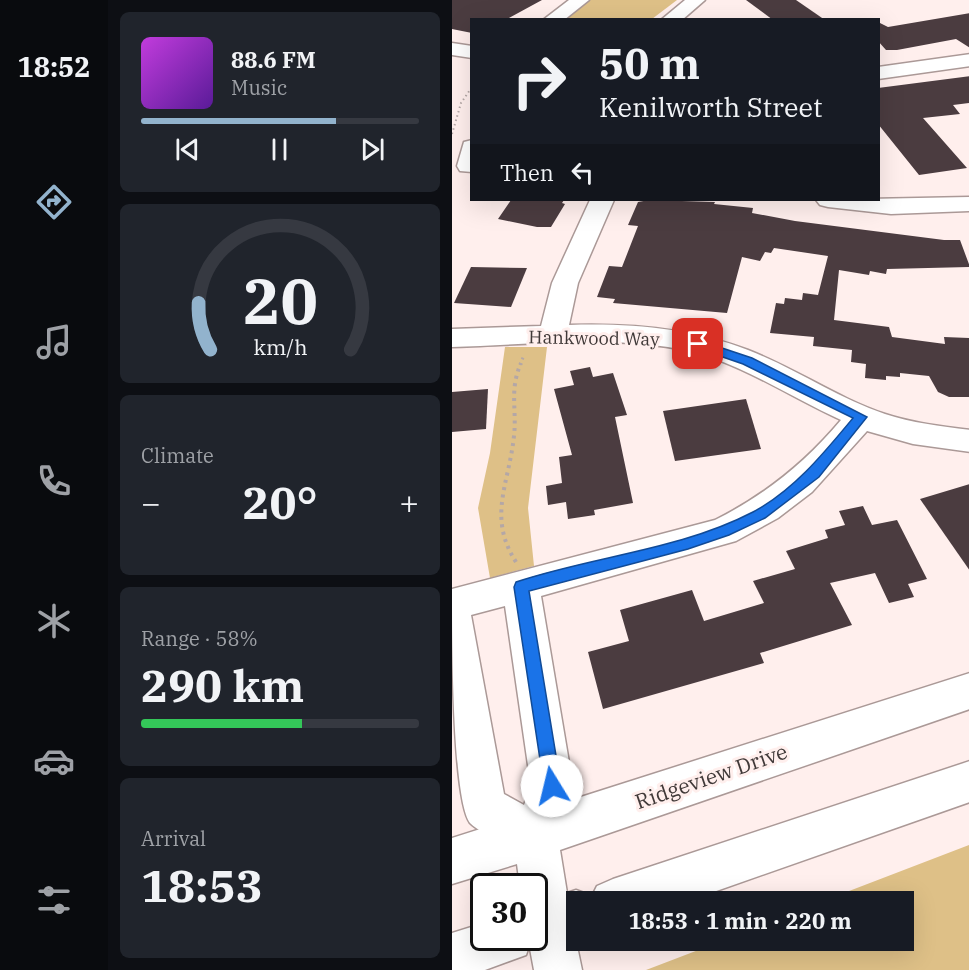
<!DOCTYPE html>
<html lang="en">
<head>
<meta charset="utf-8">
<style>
	:root { --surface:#171b24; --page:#20242c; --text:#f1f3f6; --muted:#9ea1a6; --line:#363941; --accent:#92b3cd }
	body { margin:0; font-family:"IBM Plex Serif",serif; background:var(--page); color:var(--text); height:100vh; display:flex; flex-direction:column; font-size:22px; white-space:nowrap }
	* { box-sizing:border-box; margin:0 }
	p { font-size:20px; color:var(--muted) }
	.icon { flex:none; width:33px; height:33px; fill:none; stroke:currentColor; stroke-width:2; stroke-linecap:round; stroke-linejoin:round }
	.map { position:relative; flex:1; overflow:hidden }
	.panel { display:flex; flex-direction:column; gap:12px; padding:12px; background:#0d0f14; width:344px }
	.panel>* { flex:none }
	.top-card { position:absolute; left:18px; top:18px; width:410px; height:183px; border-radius:0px; box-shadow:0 6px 24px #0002; background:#171b24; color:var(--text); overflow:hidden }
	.speed { position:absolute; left:18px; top:873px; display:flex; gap:12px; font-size:30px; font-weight:700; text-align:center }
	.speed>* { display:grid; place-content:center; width:78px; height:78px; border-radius:50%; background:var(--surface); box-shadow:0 6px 24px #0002; line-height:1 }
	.speed .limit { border:3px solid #111; border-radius:9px; background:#fff; color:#111 }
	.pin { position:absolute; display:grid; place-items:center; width:51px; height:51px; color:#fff; margin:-26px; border-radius:12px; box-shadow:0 3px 9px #0006 }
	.me { position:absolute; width:66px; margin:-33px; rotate:351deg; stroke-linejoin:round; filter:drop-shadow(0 0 4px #0008) }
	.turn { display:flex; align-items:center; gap:21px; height:126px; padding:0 30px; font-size:27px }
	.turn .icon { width:78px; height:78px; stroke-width:2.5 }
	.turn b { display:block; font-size:42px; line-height:51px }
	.then { display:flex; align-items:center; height:57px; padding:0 30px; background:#0003; gap:12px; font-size:22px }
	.big { font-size:45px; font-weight:700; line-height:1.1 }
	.panel .tile { flex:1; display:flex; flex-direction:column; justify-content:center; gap:9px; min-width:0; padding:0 21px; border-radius:9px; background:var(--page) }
	.panel .dial { align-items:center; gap:0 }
	.dial svg { height:156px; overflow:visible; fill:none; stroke:var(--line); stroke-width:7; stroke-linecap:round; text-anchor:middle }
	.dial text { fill:var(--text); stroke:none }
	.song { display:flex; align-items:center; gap:18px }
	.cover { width:72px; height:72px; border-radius:9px; background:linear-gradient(135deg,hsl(290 70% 55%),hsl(270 70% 35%)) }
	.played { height:6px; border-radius:3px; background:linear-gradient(90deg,var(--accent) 70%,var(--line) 70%) }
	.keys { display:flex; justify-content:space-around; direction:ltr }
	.heat { display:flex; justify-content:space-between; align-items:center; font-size:33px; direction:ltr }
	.charge { height:9px; border-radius:4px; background:linear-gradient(90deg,#34c759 58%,var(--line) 0) }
	.trip { position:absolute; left:114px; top:891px; width:348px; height:60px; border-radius:0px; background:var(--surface); box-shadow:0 6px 24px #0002; font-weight:700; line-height:60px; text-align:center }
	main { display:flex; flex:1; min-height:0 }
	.menu { display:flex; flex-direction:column; width:108px; justify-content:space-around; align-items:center; background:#090b0e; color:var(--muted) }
	.menu .icon { width:42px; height:42px }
	.menu .selected { color:var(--accent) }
	.menu b { font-size:27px; color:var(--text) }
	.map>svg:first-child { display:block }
	.green { fill:#dec087 }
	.building { fill:#4b3c40 }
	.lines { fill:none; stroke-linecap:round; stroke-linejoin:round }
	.minor-casing { stroke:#ab9997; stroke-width:3 }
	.major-casing { stroke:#ab9997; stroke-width:3 }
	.path-far2 { stroke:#b4a7a6; stroke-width:2; stroke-dasharray:1.5 3; stroke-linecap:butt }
	.path-far1 { stroke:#b4a7a6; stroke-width:3; stroke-dasharray:2 4; stroke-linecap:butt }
	.path { stroke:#b4a7a6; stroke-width:4; stroke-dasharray:3 4.5; stroke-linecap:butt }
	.minor { fill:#fff; fill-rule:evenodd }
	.major { fill:#fff; fill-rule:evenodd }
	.route { fill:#1a73e8; stroke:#114b97; stroke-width:1.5 }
	.labels { text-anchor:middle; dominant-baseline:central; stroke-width:6; stroke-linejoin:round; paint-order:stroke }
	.street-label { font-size:18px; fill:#403938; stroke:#ffefed }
	.near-street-label { font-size:21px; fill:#403938; stroke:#ffefed }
</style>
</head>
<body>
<main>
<nav class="menu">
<b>18:52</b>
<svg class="icon selected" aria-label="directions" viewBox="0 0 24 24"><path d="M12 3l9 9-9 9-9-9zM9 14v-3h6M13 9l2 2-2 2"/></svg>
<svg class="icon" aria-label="music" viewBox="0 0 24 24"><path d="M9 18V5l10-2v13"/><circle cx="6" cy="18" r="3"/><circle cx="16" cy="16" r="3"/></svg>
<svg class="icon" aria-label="phone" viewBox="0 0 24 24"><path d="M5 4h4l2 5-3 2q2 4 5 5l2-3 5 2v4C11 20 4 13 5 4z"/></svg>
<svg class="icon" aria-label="climate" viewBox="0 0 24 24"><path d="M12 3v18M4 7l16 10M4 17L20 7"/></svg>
<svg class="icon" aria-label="car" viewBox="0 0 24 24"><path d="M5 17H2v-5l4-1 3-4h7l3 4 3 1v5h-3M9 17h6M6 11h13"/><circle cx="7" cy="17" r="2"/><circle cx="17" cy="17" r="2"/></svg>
<svg class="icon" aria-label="filters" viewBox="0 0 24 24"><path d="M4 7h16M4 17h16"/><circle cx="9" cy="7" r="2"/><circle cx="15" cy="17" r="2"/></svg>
</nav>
<section class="panel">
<div class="tile">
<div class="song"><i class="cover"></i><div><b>88.6 FM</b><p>Music</p></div></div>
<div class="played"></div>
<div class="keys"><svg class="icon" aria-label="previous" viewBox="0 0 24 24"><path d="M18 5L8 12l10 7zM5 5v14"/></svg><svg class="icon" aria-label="pause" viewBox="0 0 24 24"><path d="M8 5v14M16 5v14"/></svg><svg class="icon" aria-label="next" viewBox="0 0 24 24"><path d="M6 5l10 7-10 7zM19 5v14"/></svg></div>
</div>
<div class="tile dial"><svg viewBox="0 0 100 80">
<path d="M14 69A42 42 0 1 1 86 69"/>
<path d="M14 69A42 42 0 0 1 8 45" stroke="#92b3cd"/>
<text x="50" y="56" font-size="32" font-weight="700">20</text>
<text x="50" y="72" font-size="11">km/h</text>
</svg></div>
<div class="tile"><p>Climate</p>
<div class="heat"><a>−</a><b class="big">20°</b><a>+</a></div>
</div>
<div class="tile"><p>Range · 58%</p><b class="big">290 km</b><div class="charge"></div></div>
<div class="tile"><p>Arrival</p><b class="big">18:53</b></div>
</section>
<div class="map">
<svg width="518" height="970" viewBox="0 0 518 970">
	<rect width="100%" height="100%" fill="#ffefed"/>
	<!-- green -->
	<g class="green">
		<polygon points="136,0 225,0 200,19 108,20"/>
		<polygon points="53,347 95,347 76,508 82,566 38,578 26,508 38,453"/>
		<polygon points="517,845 517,970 194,970 270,941 452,940 452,902 371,901"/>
	</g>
	<!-- building -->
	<g class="building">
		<polygon points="0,0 90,0 53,20 20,20 20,33 0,29"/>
		<polygon points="294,0 344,0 373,20 321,20"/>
		<polygon points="518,13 518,48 504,39 445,50 434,50 426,41 426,22 436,27"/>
		<polygon points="518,76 518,103 501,105 508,114 471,118 515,168 467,175 426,124 426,88"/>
		<polygon points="59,200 112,200 110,203 113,204 99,227 85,227 46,219"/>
		<polygon points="197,200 263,202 262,204 301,208 300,213 343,221 492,240 508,240 518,267 435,269 434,274 418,271 417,275 387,270 382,320 437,327 440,337 493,344 492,337 518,338 518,397 497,397 486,392 477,376 448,373 448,377 434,376 434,380 413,378 414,364 399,362 400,350 361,346 362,337 318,333 324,303 332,304 333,298 350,300 351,293 366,295 376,256 322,248 319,253 313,252 308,261 290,257 275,313 161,303 163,299 145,297 157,266 170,267 186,226 176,225 186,202"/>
		<polygon points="19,267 75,268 59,307 2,303"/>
		<polygon points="138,367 141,377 161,373 175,415 163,417 181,503 142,510 143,515 116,519 114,502 96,505 94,486 110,483 107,457 120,455 102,389 122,385 118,371"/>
		<polygon points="36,389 34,429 0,432 0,392"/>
		<polygon points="294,399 309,449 223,461 211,411"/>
		<polygon points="518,484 518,571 468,499"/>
		<polygon points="411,506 420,525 445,520 475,579 456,584 462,597 437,603 423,573 378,583 400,625 308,653 312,663 151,709 136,652 177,641 168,610 240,590 252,621 312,603 301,581 343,569 334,551 376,538 373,530 393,525 387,511"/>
	</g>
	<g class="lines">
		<!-- minor casing -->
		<g class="minor-casing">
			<g id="minor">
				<polygon points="117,0 137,0 112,20 91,20"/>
				<polygon points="233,0 253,0 230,20 209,20"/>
				<polygon points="0,43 20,46 20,58 0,55"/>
				<polygon points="518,54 518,66 426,79 426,67"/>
				<polygon points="20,140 20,172 8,171 5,166 12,142"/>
				<polygon points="518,197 518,211 439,214 376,207 368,205 364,200"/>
				<path d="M138,200H162L126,283L117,325C178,323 239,328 296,350C343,368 385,398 433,414C460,423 489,426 518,430V452L461,444L415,431L360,492L326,518L284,541L89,596L121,786L99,852L83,858C68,852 29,834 18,823C0,799 0,629 0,589L263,520C313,495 353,463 389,420C345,400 304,373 258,357C184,332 78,345 0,347V329L89,326L100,283ZM53,606L79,786L72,805L52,794L19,615Z"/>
				<polygon points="97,899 114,905 120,922 130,970 82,970 76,938 82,938 82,905"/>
			</g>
		</g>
		<!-- major casing -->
		<g class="major-casing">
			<polygon id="major" points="518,673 518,709 108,850 115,893 124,890 140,896 145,886 161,879 518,761 518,802 233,902 124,902 124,936 82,952 76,949 74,955 33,970 0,970 0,933 32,923 32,938 82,938 82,886 68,886 65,864 0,884 0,838"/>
		</g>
		<!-- path-far2 -->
		<polyline class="path-far2" points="0,134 9,103 20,87"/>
		<!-- path-far1 -->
		<polyline class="path-far1" points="68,365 72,355"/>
		<!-- path -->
		<path class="path" d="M64,562C35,517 57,484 62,436C65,408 57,391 69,363"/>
		<!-- minor -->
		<use href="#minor" class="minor"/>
		<!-- major -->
		<use href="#major" class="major"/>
	</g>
	<!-- route -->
	<path class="route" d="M246,340L300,358L415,417L367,477L313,518L277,535L236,549L77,591L109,786L107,792L100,795L94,792L92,786L62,587L64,582C142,556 228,550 301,512C342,490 372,453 401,418L291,364L242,347L240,344Z"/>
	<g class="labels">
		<!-- street labels -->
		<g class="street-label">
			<text transform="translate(142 338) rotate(1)">Hankwood Way</text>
		</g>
		<!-- near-street labels -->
		<g class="near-street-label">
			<text transform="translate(259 776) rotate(-19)">Ridgeview Drive</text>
		</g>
	</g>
</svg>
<div class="speed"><div class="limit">30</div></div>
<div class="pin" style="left:246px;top:344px;background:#d93025"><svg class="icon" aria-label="arrive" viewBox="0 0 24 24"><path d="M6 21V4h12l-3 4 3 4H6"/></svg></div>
<svg class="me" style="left:100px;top:786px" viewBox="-20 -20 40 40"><circle r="19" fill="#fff"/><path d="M0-13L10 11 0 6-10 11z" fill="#1a73e8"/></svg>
<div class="trip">18:53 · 1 min · 220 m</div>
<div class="top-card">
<div class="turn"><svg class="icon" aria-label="right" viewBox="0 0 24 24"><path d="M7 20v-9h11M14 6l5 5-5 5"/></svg><div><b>50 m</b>Kenilworth Street</div></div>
<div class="then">Then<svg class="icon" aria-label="left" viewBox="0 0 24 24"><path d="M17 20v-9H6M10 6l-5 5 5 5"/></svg></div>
</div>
</div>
</main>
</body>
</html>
